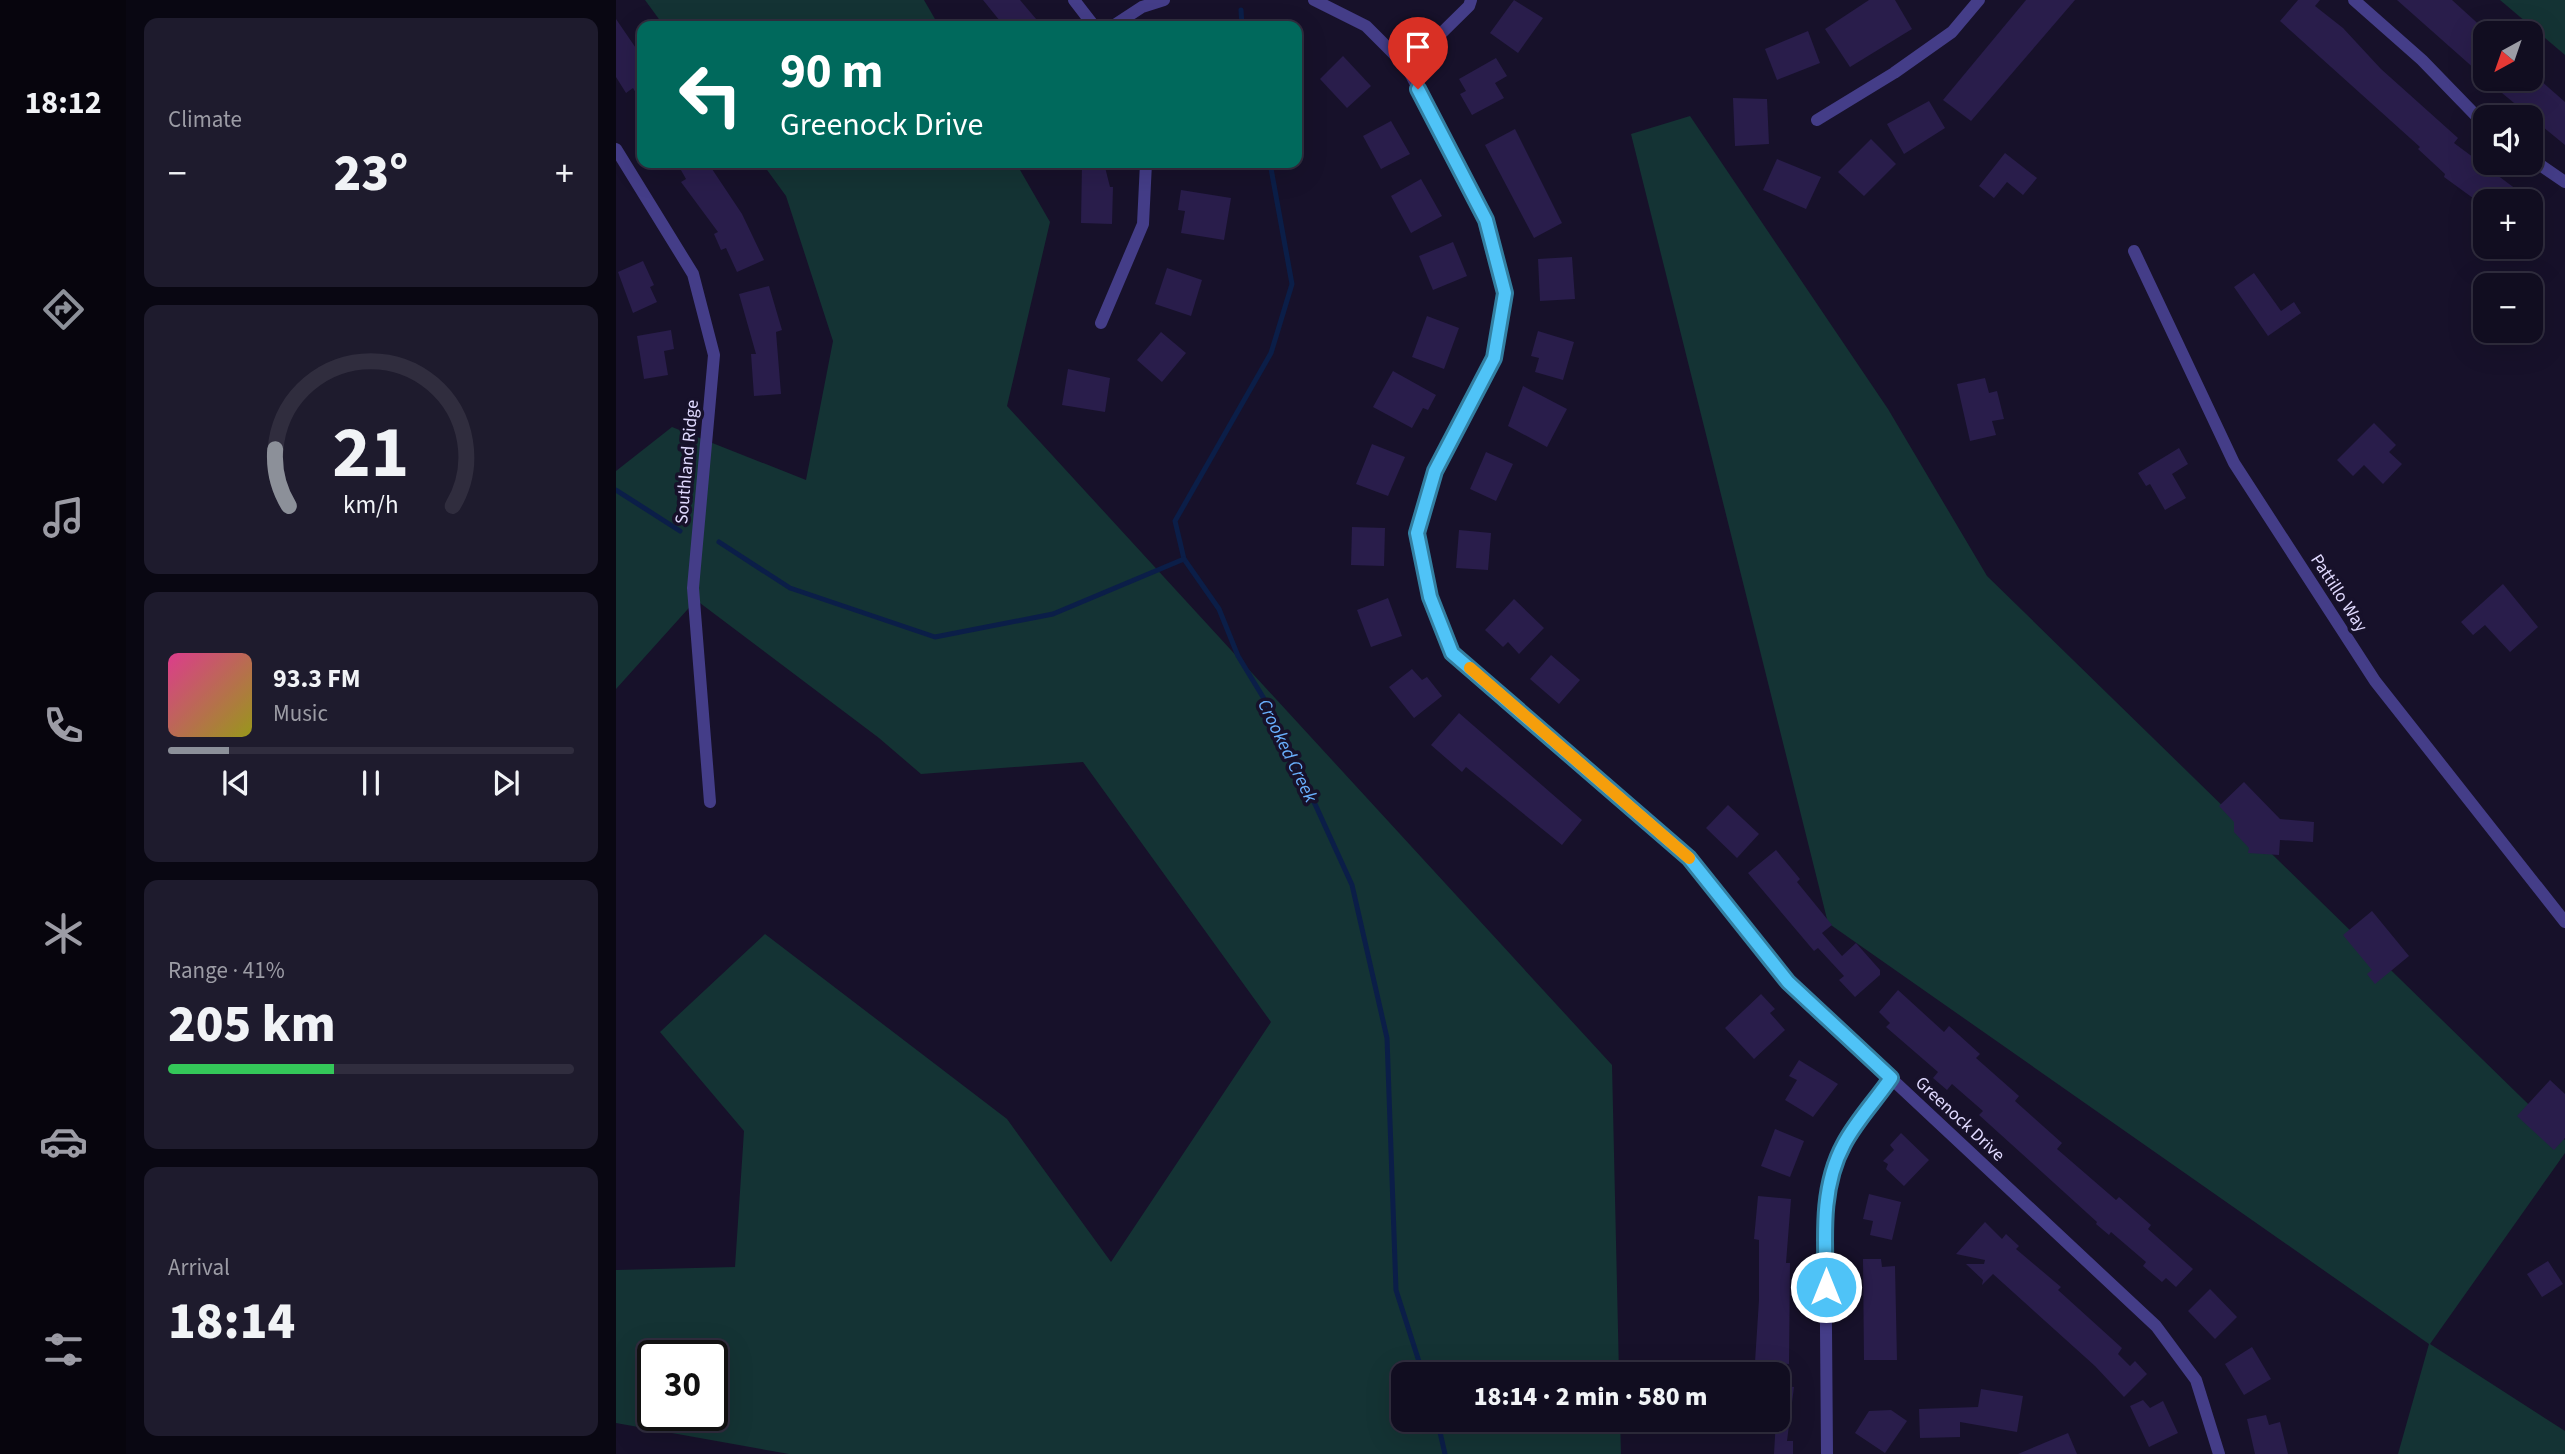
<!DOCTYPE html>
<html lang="en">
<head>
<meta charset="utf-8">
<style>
	:root { --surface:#110d20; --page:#1e1b2d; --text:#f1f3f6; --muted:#9c9ca5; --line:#302d3e; --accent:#8c9099 }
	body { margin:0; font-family:"Source Sans 3",sans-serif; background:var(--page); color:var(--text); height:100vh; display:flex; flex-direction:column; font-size:26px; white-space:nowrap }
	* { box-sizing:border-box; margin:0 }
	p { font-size:23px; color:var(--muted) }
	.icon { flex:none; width:38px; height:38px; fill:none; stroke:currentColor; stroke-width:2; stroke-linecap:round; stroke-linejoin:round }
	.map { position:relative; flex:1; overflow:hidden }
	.sheet { display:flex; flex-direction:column; gap:18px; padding:18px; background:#090712; width:490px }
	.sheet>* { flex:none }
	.hud { position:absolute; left:21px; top:21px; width:665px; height:147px; border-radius:14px; box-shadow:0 7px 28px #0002,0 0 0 2px var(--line); background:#00695c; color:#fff; overflow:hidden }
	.needle { width:46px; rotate:220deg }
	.buttons { position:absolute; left:1857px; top:21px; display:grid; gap:14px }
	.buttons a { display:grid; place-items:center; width:70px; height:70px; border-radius:14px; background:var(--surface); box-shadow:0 7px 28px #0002,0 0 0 2px var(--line); font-size:35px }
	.speed { position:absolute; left:21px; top:1340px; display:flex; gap:14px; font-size:35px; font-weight:700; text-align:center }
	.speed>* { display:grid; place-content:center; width:91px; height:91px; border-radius:50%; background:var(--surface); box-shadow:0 7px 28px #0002,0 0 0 2px var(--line); line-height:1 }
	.speed .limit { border:4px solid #111; border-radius:10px; background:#fff; color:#111 }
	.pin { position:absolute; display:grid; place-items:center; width:60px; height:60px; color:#fff; margin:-72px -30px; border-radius:50% 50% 50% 0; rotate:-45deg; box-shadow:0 0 7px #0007 }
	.pin .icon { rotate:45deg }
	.me { position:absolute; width:77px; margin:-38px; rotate:0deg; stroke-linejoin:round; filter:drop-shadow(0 0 5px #0008) }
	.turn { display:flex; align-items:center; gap:24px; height:147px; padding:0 28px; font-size:32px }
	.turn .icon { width:91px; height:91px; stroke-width:2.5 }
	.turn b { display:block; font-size:49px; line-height:60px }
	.big { font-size:52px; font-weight:800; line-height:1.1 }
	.sheet .card { flex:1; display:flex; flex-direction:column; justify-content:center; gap:10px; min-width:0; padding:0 24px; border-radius:14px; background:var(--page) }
	.sheet .dial { align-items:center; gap:0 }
	.dial svg { height:182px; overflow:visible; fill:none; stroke:var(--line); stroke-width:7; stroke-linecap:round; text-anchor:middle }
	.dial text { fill:var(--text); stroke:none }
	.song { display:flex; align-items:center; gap:21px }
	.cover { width:84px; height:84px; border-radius:10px; background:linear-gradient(135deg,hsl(330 70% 55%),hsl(60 70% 35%)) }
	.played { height:7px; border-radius:4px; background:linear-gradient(90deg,var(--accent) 15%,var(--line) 15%) }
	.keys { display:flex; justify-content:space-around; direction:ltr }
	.heat { display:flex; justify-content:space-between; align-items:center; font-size:38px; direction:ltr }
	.charge { height:10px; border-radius:5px; background:linear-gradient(90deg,#34c759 41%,var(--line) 0) }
	.trip { position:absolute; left:775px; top:1362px; width:399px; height:70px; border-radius:14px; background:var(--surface); box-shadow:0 7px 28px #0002,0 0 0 2px var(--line); font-weight:800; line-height:70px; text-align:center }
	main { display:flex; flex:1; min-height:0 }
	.tab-bar { display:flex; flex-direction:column; width:126px; justify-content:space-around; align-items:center; background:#07050d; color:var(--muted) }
	.tab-bar .icon { width:49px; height:49px }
	.tab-bar .selected { color:var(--accent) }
	.tab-bar b { font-size:32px; color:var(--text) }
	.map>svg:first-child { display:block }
	.green { fill:#143334; fill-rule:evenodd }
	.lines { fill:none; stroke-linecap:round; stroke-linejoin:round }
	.stream { stroke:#0b1e48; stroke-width:5 }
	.building { fill:#291d4b }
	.minor { stroke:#443d88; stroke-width:12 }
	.route-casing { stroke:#337fa1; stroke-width:18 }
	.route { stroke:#4fc3f7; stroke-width:12 }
	.slow { stroke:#f59e0b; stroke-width:12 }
	.labels { text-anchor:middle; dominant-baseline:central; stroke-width:7; stroke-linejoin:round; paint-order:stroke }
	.street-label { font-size:18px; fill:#e1daff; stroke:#17112a }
	.water-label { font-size:19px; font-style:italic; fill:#69affd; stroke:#17112a }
</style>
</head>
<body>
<main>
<nav class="tab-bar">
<b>18:12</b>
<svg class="icon selected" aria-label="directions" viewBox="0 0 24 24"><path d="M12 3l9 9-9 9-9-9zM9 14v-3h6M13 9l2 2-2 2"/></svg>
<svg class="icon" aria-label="music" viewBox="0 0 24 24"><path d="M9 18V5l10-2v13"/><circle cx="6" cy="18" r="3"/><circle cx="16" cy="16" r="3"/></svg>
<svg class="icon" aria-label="phone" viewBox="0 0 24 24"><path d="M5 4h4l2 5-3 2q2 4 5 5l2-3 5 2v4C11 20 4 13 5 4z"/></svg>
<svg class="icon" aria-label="climate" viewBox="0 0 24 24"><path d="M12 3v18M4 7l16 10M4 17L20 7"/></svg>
<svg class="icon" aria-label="car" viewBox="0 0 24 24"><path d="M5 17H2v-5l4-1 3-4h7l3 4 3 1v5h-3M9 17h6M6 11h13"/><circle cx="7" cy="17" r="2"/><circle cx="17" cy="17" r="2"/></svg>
<svg class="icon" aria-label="filters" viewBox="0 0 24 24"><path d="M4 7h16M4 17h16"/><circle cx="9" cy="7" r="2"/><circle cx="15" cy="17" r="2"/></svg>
</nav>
<section class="sheet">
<div class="card"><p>Climate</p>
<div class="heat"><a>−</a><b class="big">23°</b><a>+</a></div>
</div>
<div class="card dial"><svg viewBox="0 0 100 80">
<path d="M14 69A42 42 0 1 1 86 69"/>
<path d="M14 69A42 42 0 0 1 8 44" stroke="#8c9099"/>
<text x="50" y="56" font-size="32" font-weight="700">21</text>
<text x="50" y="72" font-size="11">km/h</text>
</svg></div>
<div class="card">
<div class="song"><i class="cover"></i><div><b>93.3 FM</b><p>Music</p></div></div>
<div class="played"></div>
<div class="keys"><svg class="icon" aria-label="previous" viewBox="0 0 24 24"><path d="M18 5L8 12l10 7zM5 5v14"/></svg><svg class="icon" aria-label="pause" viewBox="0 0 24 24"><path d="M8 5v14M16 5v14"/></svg><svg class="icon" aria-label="next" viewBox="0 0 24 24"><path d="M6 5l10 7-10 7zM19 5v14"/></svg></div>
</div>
<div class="card"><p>Range · 41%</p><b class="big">205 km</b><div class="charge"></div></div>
<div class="card"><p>Arrival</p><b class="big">18:14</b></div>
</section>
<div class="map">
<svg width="1949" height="1454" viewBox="0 0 1949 1454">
	<rect width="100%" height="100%" fill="#17112a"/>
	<!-- green -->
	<g class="green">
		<polygon points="29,0 308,0 323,26 48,26"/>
		<polygon points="1884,0 1949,0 1949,55"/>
		<polygon points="1074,116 1272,409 1371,576 1949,1140 1949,1153 1814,1344 1949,1431 1949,1454 1782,1454 1813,1344 1212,923 1015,134"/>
		<path d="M146,163H400L434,222L391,406L996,1065L1003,1374H788V1419H1004L1005,1454H173L0,1423V1270L119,1267L128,1131L44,1032L149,934L391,1119L495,1262L655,1022L467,762L305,774L263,738L80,600L0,689V471L56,427L190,480L217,341L170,196ZM37,1356H96V1416H37Z"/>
	</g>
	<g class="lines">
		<!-- stream -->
		<g class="stream">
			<polyline points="625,10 626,26"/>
			<polyline points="654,163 676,284 655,353 559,521 568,559 603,609 622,656 647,697 666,744 699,804 736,885 771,1038 780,1290 807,1374"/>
			<polyline points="0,490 64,531"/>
			<polyline points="103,542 174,588 319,637 437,614 568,559"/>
			<polyline points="821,1419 829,1454"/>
		</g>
	</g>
	<!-- building -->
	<g class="building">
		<polygon points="367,0 404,0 426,26 388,26"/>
		<polygon points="898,0 927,18 902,53 874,33"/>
		<polygon points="1253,0 1279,0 1296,29 1234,67 1209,29"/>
		<polygon points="1410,0 1459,0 1355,121 1327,100"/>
		<polygon points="1682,0 1704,0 1699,6 1727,28 1765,69 1842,138 1838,143 1916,201 1861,201 1828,177 1829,174 1802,149 1804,147 1664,21"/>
		<polygon points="1781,0 1836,0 1869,30 1869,78"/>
		<polygon points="0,19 26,57 26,103 17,88 10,93 0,77"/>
		<polygon points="1192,31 1204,63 1161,80 1149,49"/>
		<polygon points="727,56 755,86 731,108 704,79"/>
		<polygon points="880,58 891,76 879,83 888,98 856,115 844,94 850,91 843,79"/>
		<polygon points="1869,79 1923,79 1949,102 1949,145"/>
		<polygon points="1117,98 1151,99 1153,144 1119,146"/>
		<polygon points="1313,101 1329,128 1288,154 1271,124"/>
		<polygon points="775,121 794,154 765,169 747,136"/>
		<polygon points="899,129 946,223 918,238 869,145"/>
		<polygon points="1255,139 1280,164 1248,196 1222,172"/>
		<polygon points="1389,153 1421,178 1407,195 1391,182 1378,198 1363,186"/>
		<polygon points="1161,159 1205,177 1190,209 1147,190"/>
		<polygon points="61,163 92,163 126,214 148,260 121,272 110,248 105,250 98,234 102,232 65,182 70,179"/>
		<polygon points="466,163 488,163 494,187 497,187 496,224 465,223"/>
		<polygon points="805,179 826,216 795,233 775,196"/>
		<polygon points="565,190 615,198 608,240 565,233 569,211 562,210"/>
		<polygon points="837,242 851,276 817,290 803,256"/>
		<polygon points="956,257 959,299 924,301 922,259"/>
		<polygon points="27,261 38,285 34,287 41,302 17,313 2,272"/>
		<polygon points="551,268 586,280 575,316 539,304"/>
		<polygon points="1638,273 1665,311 1678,302 1685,313 1652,336 1618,287"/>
		<polygon points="153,286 166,330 160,332 165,394 138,396 135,354 140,354 123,294"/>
		<polygon points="811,316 843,328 828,369 796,357"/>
		<polygon points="55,330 58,349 48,351 52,375 28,379 21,336"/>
		<polygon points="922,331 958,342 947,380 919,372 923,358 915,356"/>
		<polygon points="545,332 570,353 546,382 521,360"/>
		<polygon points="452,369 494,378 489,412 446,405"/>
		<polygon points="777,371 820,395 812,410 807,408 796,428 757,407"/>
		<polygon points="1369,378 1373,393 1381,391 1388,419 1376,421 1380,435 1354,441 1341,384"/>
		<polygon points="907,386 951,409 931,447 892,426"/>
		<polygon points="1758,423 1780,445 1773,452 1786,464 1767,484 1748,465 1737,476 1721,460"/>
		<polygon points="756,444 789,457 772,496 740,484"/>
		<polygon points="1563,448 1572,464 1556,474 1570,498 1549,510 1534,484 1530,486 1522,473"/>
		<polygon points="870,452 897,464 880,501 854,489"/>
		<polygon points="736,527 769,528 768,566 735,565"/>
		<polygon points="843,530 875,533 872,570 840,568"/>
		<polygon points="1887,584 1922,627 1894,652 1869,625 1857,635 1845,622"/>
		<polygon points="772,598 786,636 755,647 741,610"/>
		<polygon points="898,599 928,628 903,654 892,642 887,647 869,630"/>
		<polygon points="935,655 964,680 943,704 914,679"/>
		<polygon points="796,669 806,680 811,677 826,696 798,718 773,687"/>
		<polygon points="843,713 966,820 946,845 850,767 846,772 815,745"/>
		<polygon points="1628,782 1664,819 1698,822 1697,842 1664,840 1663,855 1632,853 1633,848 1618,832 1618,822 1603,806"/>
		<polygon points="1112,805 1143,834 1121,858 1090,828"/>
		<polygon points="1160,850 1184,879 1181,882 1216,925 1206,933 1226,956 1240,943 1264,970 1264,975 1239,997 1223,980 1228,976 1202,948 1198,951 1132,873"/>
		<polygon points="1756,911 1793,956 1759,984 1751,974 1756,970 1727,935"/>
		<polygon points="1282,990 1328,1032 1333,1026 1364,1054 1360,1058 1403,1096 1399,1101 1446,1143 1441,1149 1500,1200 1503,1197 1535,1225 1532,1229 1577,1269 1560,1287 1550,1278 1546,1282 1527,1266 1530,1262 1495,1232 1493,1235 1480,1224 1481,1222 1363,1115 1367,1111 1336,1084 1331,1090 1317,1078 1322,1072 1270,1027 1274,1023 1263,1012"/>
		<polygon points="1145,994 1159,1009 1154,1013 1169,1030 1138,1059 1109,1028"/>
		<polygon points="1183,1060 1222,1084 1197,1117 1169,1100 1181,1080 1173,1076"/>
		<polygon points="1934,1080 1949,1094 1949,1138 1938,1150 1901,1116"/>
		<polygon points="1159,1129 1188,1141 1174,1177 1145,1166"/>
		<polygon points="1285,1133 1313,1160 1288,1186 1270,1169 1272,1164 1267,1161 1278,1150 1274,1145"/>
		<polygon points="1253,1194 1285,1202 1276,1240 1254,1235 1257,1221 1247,1219"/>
		<polygon points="1142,1196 1175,1199 1170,1263 1174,1263 1173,1364 1139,1362 1143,1300 1143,1240 1138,1239"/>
		<polygon points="1369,1222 1386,1239 1390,1234 1403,1246 1400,1249 1445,1287 1442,1290 1506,1348 1502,1354 1514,1366 1519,1361 1531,1374 1508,1397 1479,1366 1377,1274 1366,1285 1367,1280 1350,1264 1368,1264 1369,1260 1340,1254"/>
		<polygon points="1247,1259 1265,1259 1266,1267 1279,1266 1281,1360 1248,1360"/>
		<polygon points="1932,1261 1947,1284 1926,1297 1911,1274"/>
		<polygon points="1594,1289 1621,1317 1599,1339 1572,1311"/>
		<polygon points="1636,1347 1655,1379 1628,1395 1609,1364"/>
		<polygon points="1162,1385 1178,1387 1171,1441 1177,1441 1177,1454 1158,1454"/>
		<polygon points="1365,1389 1407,1396 1401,1432 1344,1422 1344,1437 1304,1438 1303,1409 1362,1407"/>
		<polygon points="1527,1400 1534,1408 1547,1401 1562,1433 1533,1447 1514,1406"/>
		<polygon points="1275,1410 1291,1421 1269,1453 1239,1433 1253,1411"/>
		<polygon points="1650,1415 1653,1425 1664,1422 1672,1454 1639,1454 1631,1419"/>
		<polygon points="1452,1433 1461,1454 1402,1454"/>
	</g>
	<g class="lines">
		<!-- minor -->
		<g class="minor">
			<polyline points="458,0 478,26"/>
			<polyline points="698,0 750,26 791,67 870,220 889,293 878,358 819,471 801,533 814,597 836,653 1073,858 1172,982 1540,1326 1580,1380 1603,1454"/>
			<polyline points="1738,0 1806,60 1869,125"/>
			<polyline points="497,26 526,7 548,0"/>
			<polyline points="791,67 853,6 855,0"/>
			<polyline points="1201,120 1278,73 1336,32 1363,0"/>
			<polyline points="0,149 77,274 98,355 77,588 94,802"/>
			<polyline points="1914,158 1949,182"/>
			<polyline points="1518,251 1618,463 1759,681 1949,922"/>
			<polyline points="485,323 527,224 530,163"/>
			<polyline points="1211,1454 1209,1204 1227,1145 1275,1078"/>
		</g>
	</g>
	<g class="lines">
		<!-- route casing -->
		<g class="route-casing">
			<path id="route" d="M802,89L870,220L889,293L878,358L819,471L801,533L814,597L836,653L1073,858L1172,982L1275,1078C1260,1100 1240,1121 1228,1144C1204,1188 1209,1240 1210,1287"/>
		</g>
		<!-- route -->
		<use href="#route" class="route"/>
		<!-- slow -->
		<polyline class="slow" points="854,668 1073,858"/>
	</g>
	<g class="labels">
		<!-- street labels -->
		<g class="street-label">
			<text transform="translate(71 462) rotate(-85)">Southland Ridge</text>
			<text transform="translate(1723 593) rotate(57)">Pattillo Way</text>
			<text transform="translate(1344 1119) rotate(43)">Greenock Drive</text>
		</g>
		<!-- water labels -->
		<g class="water-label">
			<text transform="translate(671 751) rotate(64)">Crooked Creek</text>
		</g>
	</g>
</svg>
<div class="buttons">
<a><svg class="needle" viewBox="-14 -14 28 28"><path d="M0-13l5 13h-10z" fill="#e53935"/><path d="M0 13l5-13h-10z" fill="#9c9ca5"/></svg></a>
<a><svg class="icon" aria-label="sound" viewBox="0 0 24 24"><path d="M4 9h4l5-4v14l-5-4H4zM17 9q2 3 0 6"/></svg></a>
<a>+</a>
<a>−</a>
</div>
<div class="speed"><div class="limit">30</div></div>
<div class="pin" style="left:802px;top:89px;background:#d93025"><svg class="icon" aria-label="arrive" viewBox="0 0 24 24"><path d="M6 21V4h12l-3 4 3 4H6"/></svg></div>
<svg class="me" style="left:1210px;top:1287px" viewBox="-20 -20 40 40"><circle r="17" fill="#4fc3f7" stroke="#fff" stroke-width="3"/><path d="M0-11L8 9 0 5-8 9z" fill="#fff"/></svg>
<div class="trip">18:14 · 2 min · 580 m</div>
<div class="hud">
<div class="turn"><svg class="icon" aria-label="left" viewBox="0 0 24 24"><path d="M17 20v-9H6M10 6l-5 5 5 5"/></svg><div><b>90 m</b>Greenock Drive</div></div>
</div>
</div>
</main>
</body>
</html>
